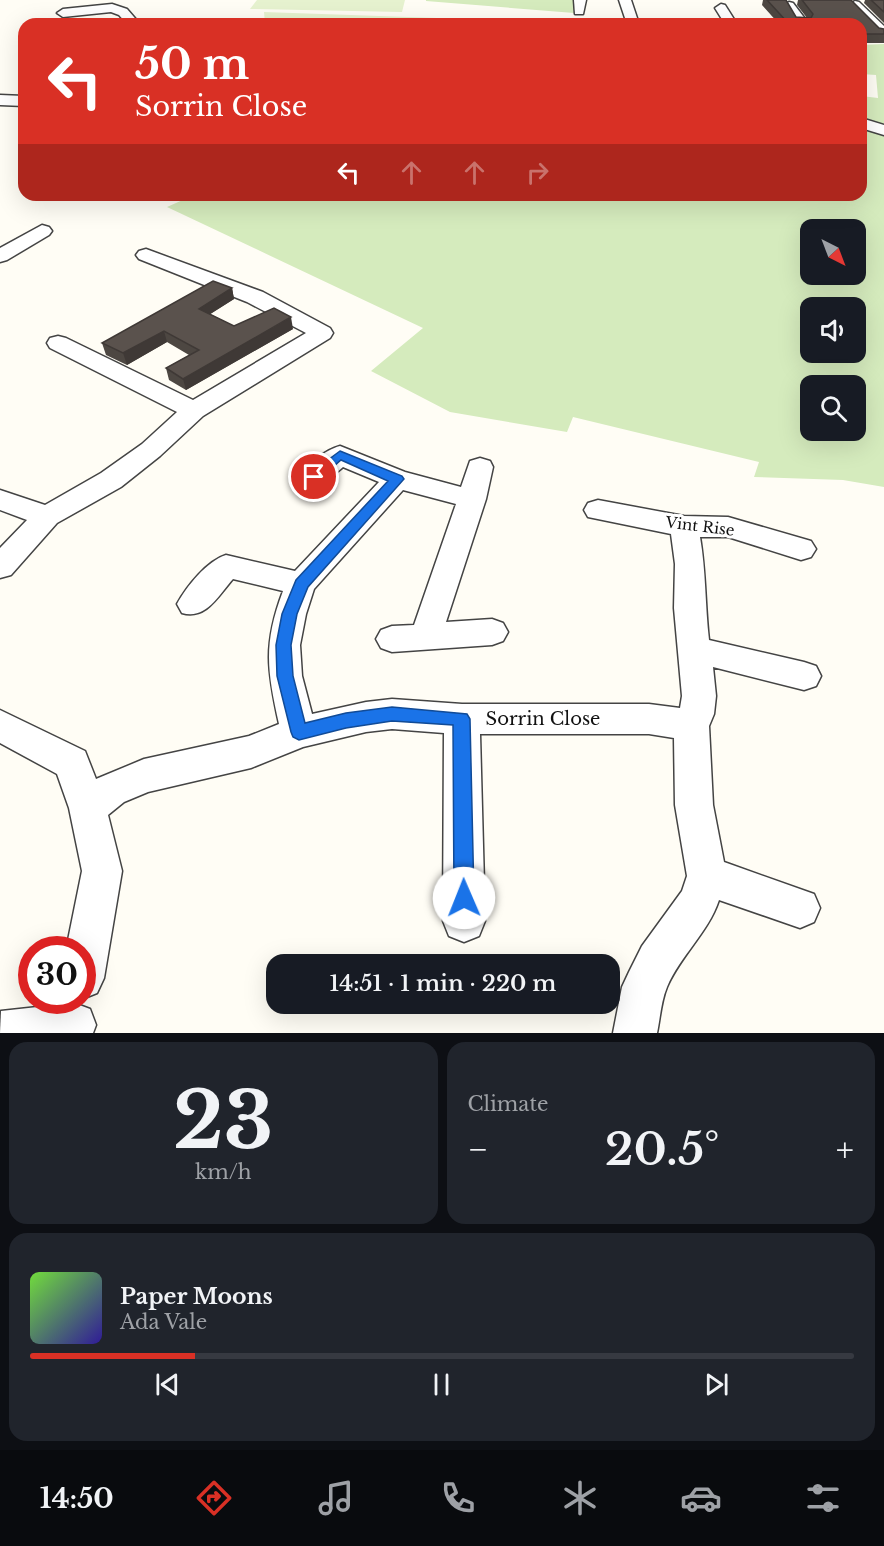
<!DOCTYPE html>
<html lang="en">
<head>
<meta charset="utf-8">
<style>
	:root { --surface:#171b24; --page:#20242c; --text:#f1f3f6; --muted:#9ea1a6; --line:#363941; --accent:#d93025 }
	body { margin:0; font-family:"Libre Baskerville",serif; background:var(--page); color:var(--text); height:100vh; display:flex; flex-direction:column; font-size:22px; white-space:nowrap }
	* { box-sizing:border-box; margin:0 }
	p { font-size:20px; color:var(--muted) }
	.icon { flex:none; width:33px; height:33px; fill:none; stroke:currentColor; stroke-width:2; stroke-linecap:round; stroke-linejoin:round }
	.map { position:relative; height:1033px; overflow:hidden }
	.sheet { display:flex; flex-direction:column; gap:9px; padding:9px; background:#0d0f14; flex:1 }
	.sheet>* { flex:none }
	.guide { position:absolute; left:18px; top:18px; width:849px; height:183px; border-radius:18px; box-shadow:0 6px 24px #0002; background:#d93025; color:#fff; overflow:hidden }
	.needle { width:39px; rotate:138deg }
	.controls { position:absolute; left:800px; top:219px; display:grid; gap:12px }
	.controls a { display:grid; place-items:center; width:66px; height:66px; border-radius:12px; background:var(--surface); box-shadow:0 6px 24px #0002; font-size:30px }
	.speed { position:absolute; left:18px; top:936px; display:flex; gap:12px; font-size:30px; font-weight:700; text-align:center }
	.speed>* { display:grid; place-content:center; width:78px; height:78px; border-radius:50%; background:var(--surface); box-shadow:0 6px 24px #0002; line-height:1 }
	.speed .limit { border:9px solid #d22; background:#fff; color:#111 }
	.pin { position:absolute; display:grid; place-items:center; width:51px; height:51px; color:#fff; margin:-26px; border:3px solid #fff; border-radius:50%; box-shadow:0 2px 6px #0007 }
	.me { position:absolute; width:66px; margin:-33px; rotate:359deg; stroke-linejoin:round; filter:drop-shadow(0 0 4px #0008) }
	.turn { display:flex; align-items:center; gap:21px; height:126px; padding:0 18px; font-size:27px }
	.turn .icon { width:78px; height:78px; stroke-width:2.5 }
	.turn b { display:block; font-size:42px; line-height:51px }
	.lanes { display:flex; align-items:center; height:57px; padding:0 18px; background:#0003; justify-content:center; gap:30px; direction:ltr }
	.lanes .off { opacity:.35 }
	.big { font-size:45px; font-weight:600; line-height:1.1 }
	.sheet .card { flex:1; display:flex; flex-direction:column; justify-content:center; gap:9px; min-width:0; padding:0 21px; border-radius:18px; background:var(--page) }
	.sheet .dial { align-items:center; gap:0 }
	.dial b { font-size:78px; line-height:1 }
	.song { display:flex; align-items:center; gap:18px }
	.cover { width:72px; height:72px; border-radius:9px; background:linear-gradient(135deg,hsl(100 70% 55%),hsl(250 70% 35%)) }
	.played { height:6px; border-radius:3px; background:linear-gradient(90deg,var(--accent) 20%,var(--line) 20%) }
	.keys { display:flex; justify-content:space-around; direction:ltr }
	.heat { display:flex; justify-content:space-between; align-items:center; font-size:33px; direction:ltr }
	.sheet .tiles { flex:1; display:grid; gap:9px; grid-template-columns:1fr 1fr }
	.card:last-child { grid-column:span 2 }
	.trip { position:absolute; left:266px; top:954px; width:354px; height:60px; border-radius:18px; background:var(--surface); box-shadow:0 6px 24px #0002; font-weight:600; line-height:60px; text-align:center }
	.menu { display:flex; height:96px; justify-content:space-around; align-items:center; background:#090b0e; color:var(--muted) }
	.menu .icon { width:42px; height:42px }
	.menu .active { color:var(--accent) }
	.menu b { font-size:27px; color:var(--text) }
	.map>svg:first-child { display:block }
	.green { fill:#d5ebbd; fill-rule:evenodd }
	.pitch { fill:#e6f2cf }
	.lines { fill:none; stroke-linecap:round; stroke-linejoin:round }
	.minor-casing { stroke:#444; stroke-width:3 }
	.minor { fill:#fff; fill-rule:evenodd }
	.wall { fill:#4d4742 }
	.shaded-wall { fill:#3f3936 }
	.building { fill:#5a524d; stroke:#3f3936; stroke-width:1.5 }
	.route { fill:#1a73e8; stroke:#114b97; stroke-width:1.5 }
	.labels { text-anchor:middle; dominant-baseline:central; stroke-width:6; stroke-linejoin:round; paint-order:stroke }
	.street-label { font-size:15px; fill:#111; stroke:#fff }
	.near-street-label { font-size:18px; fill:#111; stroke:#fff }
</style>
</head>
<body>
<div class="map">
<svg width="884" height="1033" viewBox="0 0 884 1033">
	<rect width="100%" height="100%" fill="#fffdf5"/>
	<!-- green -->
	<g class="green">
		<polygon points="426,0 575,0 574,13 426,1"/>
		<polygon points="884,44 884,127 861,121 861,96 878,98 876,75 861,74 861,45"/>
		<path d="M861,126L884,133V487L843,480L754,477L759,462L573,417L567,432L450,412L371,371L423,328L167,207L194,195H861ZM810,230H855V274H810ZM810,308H855V352H810ZM810,386H855V430H810Z"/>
	</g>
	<!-- pitch -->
	<g class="pitch">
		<polygon points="257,0 405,0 402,12 250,9"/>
		<polygon points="264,12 437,18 437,24 265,24"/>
	</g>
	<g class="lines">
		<!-- minor casing -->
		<g class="minor-casing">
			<g id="minor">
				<polygon points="574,0 586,0 583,14 575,14"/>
				<polygon points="619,0 631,0 639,24 627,24"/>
				<polygon points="855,1 859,2 884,26 884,36 878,35 851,8 849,5"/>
				<polygon points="789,2 793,3 809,24 796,24 783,6"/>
				<polygon points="112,4 127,9 140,24 127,24 119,15 111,12 63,17 57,13 63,9"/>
				<polygon points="721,4 725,5 737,24 725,24 715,8"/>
				<polygon points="0,95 24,96 24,106 0,105"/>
				<polygon points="861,118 884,125 884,135 861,128"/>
				<polygon points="42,225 49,227 52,231 49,235 7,260 0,262 0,248"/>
				<polygon points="146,249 263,292 330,328 333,333 330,338 203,416 160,456 121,487 57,523 11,575 0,578 0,548 27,520 0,510 0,490 45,505 101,473 142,444 177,412 50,348 47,343 50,338 58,336 66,338 193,400 306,333 247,302 139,259 136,255 139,251"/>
				<path d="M340,446L405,472L461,487L470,461L480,458L490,461L493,467L486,499L446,622L492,619L503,623L508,632L503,641L492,645L392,652L381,648L376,639L381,630L392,626L414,625L456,504L403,490L314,589L306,614L300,645L302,676L312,714L366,702L392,699L462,704H649L680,708L682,696L674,608L675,564L671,534L588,517L584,510L588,503L598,500L684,516L728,517L811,541L816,549L811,557L801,560L728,537H700C706,571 705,605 709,640L804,662L816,666L821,676L816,686L804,690L713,667L716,696L714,714L709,726L713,805L724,862L814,894L820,908L814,922L800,928L719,900C708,933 680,956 667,987C661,1001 660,1019 657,1033H613L622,987L629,972L642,946L682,891L687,876L675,805L674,738L649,734H480L485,921L479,936L464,942L449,936L443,921L444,733L392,729L366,732L303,747L251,768L148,792L124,802L108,815L122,871L104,978L97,993L82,999V950H66L82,871L69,808L57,774L0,743V710L85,751L96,779L144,759L249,736L279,724C267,670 263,644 283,591L233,579C218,596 206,620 182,613L177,604C187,586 207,561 226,555L295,571L379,482L343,467C330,478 322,488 304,484L300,477C308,464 325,450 340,446Z"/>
				<polygon points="74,1003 90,1009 96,1025 93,1033 0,1033 1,1011"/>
			</g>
		</g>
		<!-- minor -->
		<use href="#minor" class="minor"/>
	</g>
	<!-- wall -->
	<g class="wall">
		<polygon points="763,0 786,0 796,17 807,18 797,5 798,0 851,0 884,34 884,43 861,43 861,24 779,24 762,5"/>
		<polygon points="865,0 884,0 884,23 864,3"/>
		<polygon points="232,288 234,299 210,314 234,326 293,329 186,390 169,380 166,368 189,355 167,342 127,365 106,355 102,343"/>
	</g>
	<!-- shaded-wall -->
	<g class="shaded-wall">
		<polygon points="232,288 234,299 201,320 199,309"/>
		<polygon points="291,317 293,329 186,390 183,379"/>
		<polygon points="164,331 167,342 127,365 123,353"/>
	</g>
	<!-- building -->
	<g class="building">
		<polygon points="767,0 786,0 796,17 811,18 813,14 802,0 851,0 879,28 884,29 884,34 861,34 861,24 789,24"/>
		<polygon points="871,0 884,0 884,12"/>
		<polygon points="213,281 232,288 199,309 234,326 274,308 291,317 183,379 166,368 199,350 164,331 123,353 102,343"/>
	</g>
	<!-- route -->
	<polygon class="route" points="340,451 402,476 404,479 308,587 297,614 291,645 293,676 305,723 346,713 392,707 467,714 470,719 474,898 471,905 464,908 457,905 454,898 453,725 392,721 346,728 299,740 293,737 291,732 277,676 276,645 282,614 296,580 388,481 341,460 318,480 309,480 307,477 309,474"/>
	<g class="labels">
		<!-- street labels -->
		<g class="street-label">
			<text transform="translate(700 526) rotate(7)">Vint Rise</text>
		</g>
		<!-- near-street labels -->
		<g class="near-street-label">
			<text x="543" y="719">Sorrin Close</text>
		</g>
	</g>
</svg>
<div class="controls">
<a><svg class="needle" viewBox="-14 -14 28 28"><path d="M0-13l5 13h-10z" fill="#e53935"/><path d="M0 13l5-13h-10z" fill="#9ea1a6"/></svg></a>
<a><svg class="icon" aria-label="sound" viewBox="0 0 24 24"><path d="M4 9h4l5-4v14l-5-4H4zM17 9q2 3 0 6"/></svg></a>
<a><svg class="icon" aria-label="search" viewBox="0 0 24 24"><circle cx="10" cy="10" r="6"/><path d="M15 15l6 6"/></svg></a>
</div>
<div class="speed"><div class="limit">30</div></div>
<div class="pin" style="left:314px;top:477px;background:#d93025"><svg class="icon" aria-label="arrive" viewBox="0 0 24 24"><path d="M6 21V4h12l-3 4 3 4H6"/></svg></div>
<svg class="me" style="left:464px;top:898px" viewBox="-20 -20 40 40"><circle r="19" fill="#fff"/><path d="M0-13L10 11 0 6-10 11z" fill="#1a73e8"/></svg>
<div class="trip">14:51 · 1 min · 220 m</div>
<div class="guide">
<div class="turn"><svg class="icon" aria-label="left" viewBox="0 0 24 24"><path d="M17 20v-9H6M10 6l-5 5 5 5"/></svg><div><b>50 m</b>Sorrin Close</div></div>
<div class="lanes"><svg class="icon" aria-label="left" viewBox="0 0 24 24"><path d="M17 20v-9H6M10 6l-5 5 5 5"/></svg><svg class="icon off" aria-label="ahead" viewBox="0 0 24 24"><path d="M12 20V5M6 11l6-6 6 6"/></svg><svg class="icon off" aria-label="ahead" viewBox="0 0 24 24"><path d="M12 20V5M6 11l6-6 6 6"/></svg><svg class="icon off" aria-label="right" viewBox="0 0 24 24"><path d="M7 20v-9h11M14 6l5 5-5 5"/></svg></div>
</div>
</div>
<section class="sheet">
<div class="tiles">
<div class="card dial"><b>23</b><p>km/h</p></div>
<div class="card"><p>Climate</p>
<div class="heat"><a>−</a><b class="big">20.5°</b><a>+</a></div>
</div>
<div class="card">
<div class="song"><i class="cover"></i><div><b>Paper Moons</b><p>Ada Vale</p></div></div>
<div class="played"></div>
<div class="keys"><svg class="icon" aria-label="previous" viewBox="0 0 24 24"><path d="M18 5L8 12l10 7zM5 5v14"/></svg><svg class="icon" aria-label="pause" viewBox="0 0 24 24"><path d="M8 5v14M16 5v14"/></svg><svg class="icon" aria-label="next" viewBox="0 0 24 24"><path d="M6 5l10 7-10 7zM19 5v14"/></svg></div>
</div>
</div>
</section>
<nav class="menu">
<b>14:50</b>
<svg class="icon active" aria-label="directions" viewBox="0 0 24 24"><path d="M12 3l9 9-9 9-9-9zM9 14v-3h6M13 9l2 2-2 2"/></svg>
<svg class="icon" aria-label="music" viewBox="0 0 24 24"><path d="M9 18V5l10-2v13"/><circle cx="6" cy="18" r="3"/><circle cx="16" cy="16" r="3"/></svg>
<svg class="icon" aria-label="phone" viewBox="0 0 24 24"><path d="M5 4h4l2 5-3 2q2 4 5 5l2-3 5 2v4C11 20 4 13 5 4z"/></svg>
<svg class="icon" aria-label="climate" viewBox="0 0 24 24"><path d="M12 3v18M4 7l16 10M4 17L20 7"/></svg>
<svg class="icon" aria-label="car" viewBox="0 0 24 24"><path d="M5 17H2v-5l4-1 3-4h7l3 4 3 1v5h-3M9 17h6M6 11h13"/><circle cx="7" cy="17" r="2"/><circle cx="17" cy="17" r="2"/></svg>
<svg class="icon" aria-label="filters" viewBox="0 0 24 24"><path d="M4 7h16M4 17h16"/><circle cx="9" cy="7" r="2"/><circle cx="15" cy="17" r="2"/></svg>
</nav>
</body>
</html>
